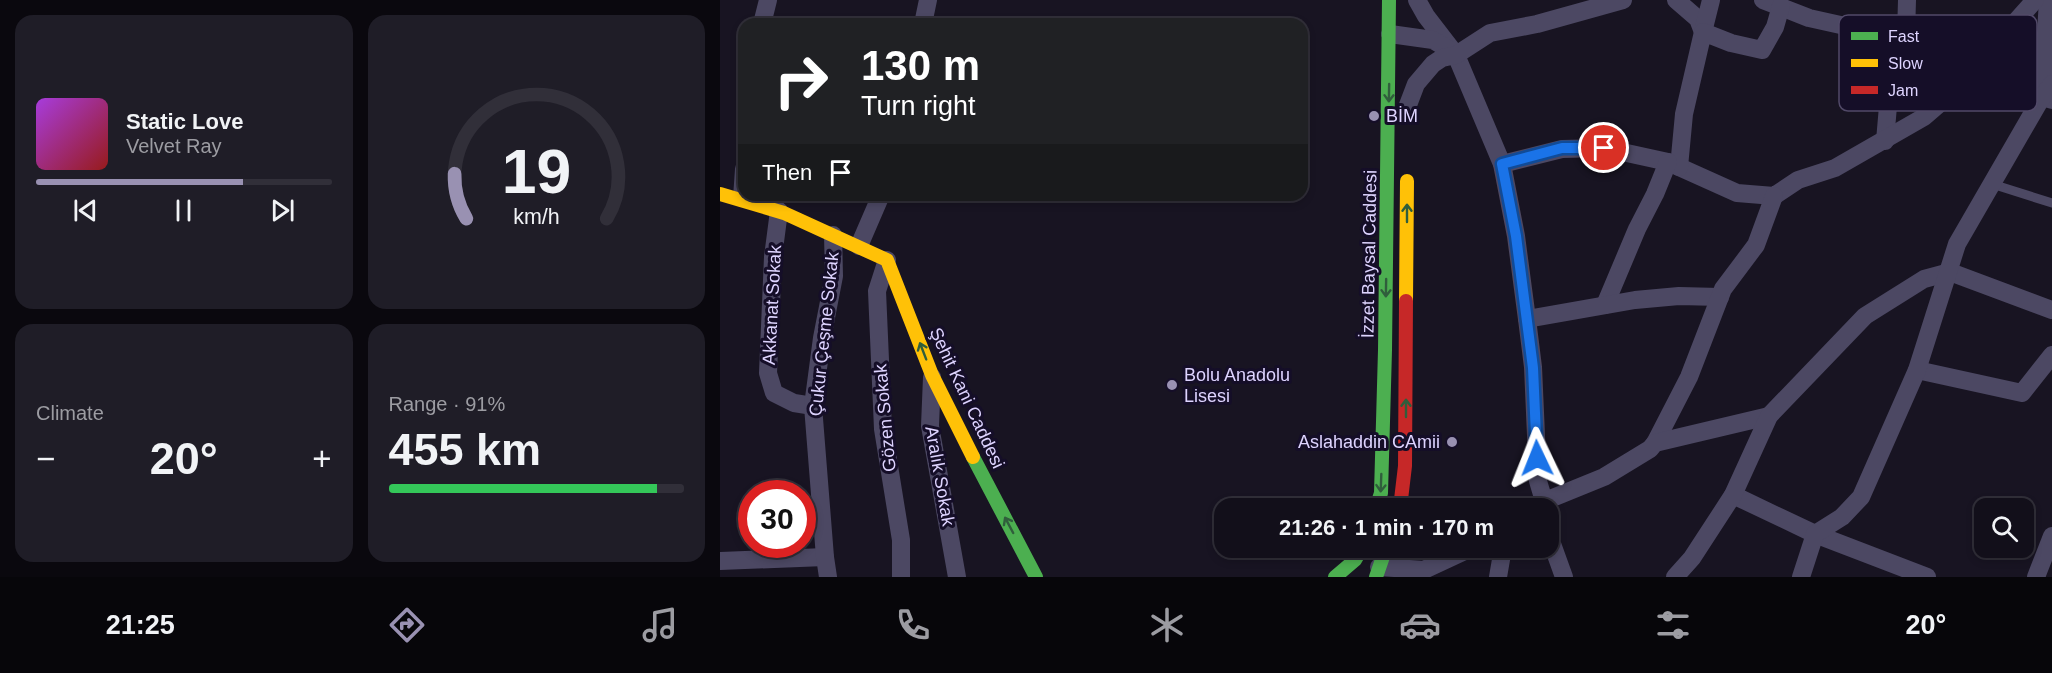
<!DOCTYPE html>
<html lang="en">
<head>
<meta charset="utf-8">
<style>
	:root { --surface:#120f1a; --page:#1f1d27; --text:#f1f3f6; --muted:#9c9ca2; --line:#312f39; --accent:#9991b2 }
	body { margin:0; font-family:Helvetica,sans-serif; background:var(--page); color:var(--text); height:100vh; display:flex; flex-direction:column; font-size:22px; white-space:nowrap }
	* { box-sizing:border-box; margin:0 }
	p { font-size:20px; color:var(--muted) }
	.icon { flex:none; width:33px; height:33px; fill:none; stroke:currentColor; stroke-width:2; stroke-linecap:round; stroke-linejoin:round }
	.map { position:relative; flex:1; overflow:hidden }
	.side { display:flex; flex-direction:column; gap:15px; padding:15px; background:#0a080e; width:720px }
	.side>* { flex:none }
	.hud { position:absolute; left:18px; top:18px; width:570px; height:183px; border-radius:18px; box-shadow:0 3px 9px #0003,0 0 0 2px var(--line); background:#202124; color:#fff; overflow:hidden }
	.controls { position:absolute; left:1254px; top:498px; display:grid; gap:12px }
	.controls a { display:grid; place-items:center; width:60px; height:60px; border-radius:12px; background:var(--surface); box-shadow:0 3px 9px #0003,0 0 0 2px var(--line); font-size:30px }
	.speed { position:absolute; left:18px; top:480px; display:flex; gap:12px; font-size:30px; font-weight:700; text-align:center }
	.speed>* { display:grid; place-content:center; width:78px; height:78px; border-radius:50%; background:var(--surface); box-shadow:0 3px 9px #0003,0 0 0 2px var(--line); line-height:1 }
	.speed .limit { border:9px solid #d22; background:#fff; color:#111 }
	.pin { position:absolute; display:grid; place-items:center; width:51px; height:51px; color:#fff; margin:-26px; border:3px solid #fff; border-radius:50%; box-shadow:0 2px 6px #0007 }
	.me { position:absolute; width:66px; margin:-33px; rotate:358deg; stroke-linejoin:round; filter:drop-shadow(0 0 4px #0008) }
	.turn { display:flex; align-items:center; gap:21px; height:126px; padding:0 24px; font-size:27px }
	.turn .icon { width:78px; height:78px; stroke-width:2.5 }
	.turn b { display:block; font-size:42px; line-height:51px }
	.then { display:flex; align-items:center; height:57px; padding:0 24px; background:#0003; gap:12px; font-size:22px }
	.big { font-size:45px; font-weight:600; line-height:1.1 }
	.side .card { flex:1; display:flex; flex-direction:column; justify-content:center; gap:9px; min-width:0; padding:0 21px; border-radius:18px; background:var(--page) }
	.side .dial { align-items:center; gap:0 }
	.dial svg { height:156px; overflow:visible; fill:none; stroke:var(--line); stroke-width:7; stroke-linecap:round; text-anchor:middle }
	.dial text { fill:var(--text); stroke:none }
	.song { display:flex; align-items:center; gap:18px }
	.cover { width:72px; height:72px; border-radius:9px; background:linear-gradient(135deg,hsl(280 70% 55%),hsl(0 70% 35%)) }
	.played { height:6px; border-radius:3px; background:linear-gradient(90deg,var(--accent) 70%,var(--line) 70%) }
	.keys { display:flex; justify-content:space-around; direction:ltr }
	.heat { display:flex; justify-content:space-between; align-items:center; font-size:33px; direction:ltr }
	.charge { height:9px; border-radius:4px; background:linear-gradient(90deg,#34c759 91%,var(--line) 0) }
	.side .tiles { flex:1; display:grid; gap:15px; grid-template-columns:repeat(2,1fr) }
	.trip { position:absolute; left:494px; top:498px; width:345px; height:60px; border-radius:18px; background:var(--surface); box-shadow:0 3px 9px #0003,0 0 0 2px var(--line); font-weight:600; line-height:60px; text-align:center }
	.tabs { display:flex; height:96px; justify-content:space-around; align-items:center; background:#07060a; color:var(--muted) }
	.tabs .icon { width:42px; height:42px }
	.tabs .selected { color:var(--accent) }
	.tabs b { font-size:27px; color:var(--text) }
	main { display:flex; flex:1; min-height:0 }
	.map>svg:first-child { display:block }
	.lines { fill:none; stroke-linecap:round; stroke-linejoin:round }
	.lane { stroke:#4c4863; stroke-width:9 }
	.street { stroke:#4c4863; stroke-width:18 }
	.fast { stroke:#4caf50; stroke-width:14 }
	.slow { stroke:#ffc107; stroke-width:14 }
	.jam { stroke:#c62828; stroke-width:14 }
	.oneway { stroke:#305e3c }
	.route-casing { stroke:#114b97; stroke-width:15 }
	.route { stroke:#1a73e8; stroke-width:10 }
	.poi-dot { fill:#9991b2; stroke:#150e28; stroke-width:2 }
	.labels { text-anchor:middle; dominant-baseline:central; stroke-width:6; stroke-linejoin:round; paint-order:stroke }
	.poi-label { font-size:18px; fill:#ded4ff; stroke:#150e28; text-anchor:start }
	.street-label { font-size:18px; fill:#ded4ff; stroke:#150e28 }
	.key { fill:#150e28; stroke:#514968; stroke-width:1.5 }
	.key-label { font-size:16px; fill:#ded4ff }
</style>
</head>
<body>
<main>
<section class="side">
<div class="tiles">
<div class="card">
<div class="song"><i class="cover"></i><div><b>Static Love</b><p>Velvet Ray</p></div></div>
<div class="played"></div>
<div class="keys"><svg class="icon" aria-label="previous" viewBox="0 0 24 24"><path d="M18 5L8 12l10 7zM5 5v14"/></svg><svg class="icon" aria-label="pause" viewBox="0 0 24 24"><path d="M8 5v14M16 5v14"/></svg><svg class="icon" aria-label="next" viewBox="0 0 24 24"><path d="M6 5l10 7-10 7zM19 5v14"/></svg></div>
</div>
<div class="card dial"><svg viewBox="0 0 100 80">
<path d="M14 69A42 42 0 1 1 86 69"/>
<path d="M14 69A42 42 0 0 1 8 46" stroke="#9991b2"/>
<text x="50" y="56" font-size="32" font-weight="700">19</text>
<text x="50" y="72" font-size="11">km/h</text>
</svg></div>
<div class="card"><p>Climate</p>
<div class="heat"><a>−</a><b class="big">20°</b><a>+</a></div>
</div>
<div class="card"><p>Range · 91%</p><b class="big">455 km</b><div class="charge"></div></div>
</div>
</section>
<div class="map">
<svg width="1332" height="577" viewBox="0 0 1332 577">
	<rect width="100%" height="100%" fill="#181422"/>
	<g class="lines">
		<!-- lane -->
		<polyline class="lane" points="1272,184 1332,203"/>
		<!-- street -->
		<g class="street">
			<polyline points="697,0 706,16 736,55 782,164 796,236 807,319 813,367 818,481 826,508"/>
			<polyline points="956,0 978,19 983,32"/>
			<polyline points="1043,0 1089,18 1161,34 1186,35 1258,65 1322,97 1332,100"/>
			<polyline points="42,24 48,0"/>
			<polyline points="203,24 208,0"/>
			<polyline points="983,32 991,0"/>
			<polyline points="670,34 713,40 728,49"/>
			<polyline points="1322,97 1328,0"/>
			<polyline points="688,105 696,84 713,64 722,58 736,55 770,33 817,24 903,0"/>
			<polyline points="1165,141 1168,106 1186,35 1187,0"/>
			<polyline points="782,164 842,149 884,148 948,162 1017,193 1054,196 1078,180 1115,168 1204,117 1233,92 1315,0"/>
			<polyline points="959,167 964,114 983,32 1011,43 1042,50 1055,27 1061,6"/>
			<polyline points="22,198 24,169"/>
			<polyline points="59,211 53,257 48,373 54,393 74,403 93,406"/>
			<polyline points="139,246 161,195"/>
			<polyline points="167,260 157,291 163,429 181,540 181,577"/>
			<polyline points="885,305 917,229 935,194 948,162"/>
			<polyline points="807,319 915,300 959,296 1000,297"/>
			<polyline points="1197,370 1302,393 1332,355"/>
			<polyline points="212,377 210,426 237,577"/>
			<polyline points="935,443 969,377 1003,289 1036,245 1054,196"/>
			<polyline points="1013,495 1095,534 1207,577"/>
			<polyline points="815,507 825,501 884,477 930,449 935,443 1049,416"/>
			<polyline points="828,521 831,541 844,577"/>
			<polyline points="0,561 105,557"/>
			<polyline points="659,567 704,570 751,548"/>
			<polyline points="108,577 105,557 93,406 102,338 114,276 113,235"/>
			<polyline points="778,577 783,548"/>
			<polyline points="955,577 972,558 1013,495 1049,416 1145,316 1204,279 1230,272 1332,310"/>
			<polyline points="1081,577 1095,534 1122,517 1141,497 1197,370 1237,244 1322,97 1332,84"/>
			<polyline points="1316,577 1332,536"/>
		</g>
		<!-- fast -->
		<g class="fast">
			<polyline points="253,457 316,577"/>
			<polyline points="656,508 661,493 665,350 669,0"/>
			<polyline points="615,577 635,560 642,548"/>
			<polyline points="656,577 666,548"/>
		</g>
		<!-- slow -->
		<g class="slow">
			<polyline points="0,194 64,213 167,260 212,375 253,457"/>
			<polyline points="686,301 687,181"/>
		</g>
		<!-- jam -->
		<polyline class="jam" points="680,508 685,466 686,301"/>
	</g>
	<!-- one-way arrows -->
	<defs><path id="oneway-shaft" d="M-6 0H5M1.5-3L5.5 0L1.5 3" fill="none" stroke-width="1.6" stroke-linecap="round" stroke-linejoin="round" transform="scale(1.5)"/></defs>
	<g class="oneway">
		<use href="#oneway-shaft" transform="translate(669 93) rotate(91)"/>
		<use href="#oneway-shaft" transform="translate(687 213) rotate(-90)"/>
		<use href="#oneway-shaft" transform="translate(666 288) rotate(91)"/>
		<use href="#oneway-shaft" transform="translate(203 351) rotate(-111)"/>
		<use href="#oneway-shaft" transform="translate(686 408) rotate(-90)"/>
		<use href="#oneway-shaft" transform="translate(661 483) rotate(92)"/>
		<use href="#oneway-shaft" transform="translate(289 525) rotate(-118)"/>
	</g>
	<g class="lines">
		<!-- route casing -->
		<g class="route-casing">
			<polyline id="route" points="817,458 813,368 796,236 782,164 842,148 884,148"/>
		</g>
		<!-- route -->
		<use href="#route" class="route"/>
	</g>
	<!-- markers -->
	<g class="poi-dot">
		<circle cx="654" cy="116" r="6"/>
		<circle cx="452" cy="385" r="6"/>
		<circle cx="732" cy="442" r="6"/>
	</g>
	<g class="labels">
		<!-- poi labels -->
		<g class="poi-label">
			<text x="666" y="116">BİM</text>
			<text x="464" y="375">Bolu Anadolu<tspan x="464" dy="21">Lisesi</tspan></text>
			<text x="720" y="442" text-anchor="end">Aslahaddin CAmii</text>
		</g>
		<!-- street labels -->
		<g class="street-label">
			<text transform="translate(649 254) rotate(-89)">İzzet Baysal Caddesi</text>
			<text transform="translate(52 305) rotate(-87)">Akkanat Sokak</text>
			<text transform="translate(104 334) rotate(-84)">Çukur Çeşme Sokak</text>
			<text transform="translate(247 398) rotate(65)">Şehit Kani Caddesi</text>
			<text transform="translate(165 418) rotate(-95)">Gözen Sokak</text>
			<text transform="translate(220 476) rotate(80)">Aralık Sokak</text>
		</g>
	</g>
	<!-- legend -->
	<rect x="1119" y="15" width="198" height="96" rx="9" class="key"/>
	<rect x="1131" y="32" width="27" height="8" fill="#4caf50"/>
	<rect x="1131" y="59" width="27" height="8" fill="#ffc107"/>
	<rect x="1131" y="86" width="27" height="8" fill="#c62828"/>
	<g class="key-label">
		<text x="1168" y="42">Fast</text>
		<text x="1168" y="69">Slow</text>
		<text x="1168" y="96">Jam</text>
	</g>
</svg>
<div class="controls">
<a><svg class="icon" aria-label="search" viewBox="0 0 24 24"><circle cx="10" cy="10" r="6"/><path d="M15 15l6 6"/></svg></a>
</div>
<div class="speed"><div class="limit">30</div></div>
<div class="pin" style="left:884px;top:148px;background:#d93025"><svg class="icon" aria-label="arrive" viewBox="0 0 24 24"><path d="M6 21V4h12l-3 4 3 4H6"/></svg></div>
<svg class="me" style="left:817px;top:458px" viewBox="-20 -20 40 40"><path d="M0-17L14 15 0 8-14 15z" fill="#1a73e8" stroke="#fff" stroke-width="4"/></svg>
<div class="trip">21:26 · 1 min · 170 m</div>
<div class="hud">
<div class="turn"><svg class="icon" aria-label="right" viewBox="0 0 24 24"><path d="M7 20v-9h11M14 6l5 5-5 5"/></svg><div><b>130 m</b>Turn right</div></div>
<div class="then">Then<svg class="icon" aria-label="arrive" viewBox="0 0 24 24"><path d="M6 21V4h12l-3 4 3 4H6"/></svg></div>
</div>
</div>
</main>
<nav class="tabs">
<b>21:25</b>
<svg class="icon selected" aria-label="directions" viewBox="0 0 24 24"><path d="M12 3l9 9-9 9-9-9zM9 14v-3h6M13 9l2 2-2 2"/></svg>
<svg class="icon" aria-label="music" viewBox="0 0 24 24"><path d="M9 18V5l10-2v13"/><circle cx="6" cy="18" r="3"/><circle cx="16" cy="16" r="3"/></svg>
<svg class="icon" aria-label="phone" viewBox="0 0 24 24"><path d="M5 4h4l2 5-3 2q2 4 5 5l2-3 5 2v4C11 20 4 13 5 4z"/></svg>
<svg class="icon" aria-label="climate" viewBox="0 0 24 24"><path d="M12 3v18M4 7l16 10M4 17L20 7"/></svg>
<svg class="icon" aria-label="car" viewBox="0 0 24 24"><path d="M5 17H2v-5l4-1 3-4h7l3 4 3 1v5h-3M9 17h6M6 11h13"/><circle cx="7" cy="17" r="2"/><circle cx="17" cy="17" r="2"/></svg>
<svg class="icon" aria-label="filters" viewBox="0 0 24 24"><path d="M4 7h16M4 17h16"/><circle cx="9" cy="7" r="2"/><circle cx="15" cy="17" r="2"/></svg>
<b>20°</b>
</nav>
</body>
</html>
